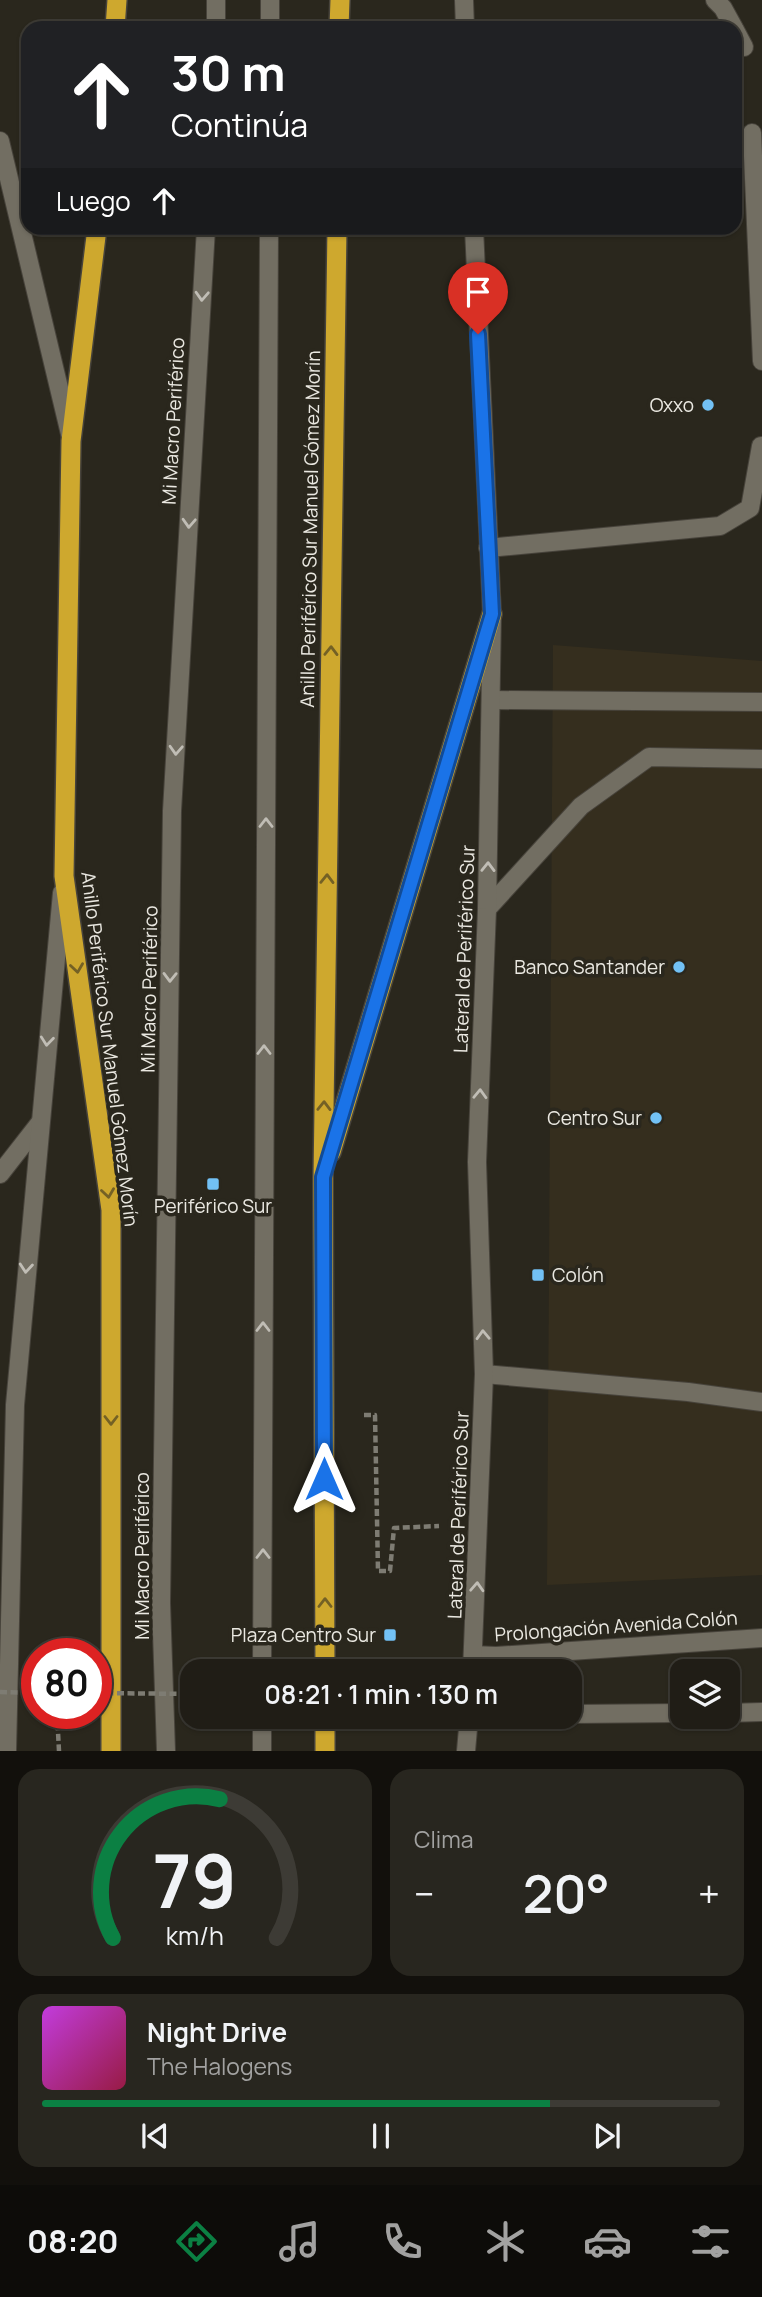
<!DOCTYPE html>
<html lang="es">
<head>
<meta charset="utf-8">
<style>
	:root { --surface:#201d16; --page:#28261f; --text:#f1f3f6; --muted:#a2a2a1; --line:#3d3b35; --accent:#0b8043 }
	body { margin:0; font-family:Manrope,sans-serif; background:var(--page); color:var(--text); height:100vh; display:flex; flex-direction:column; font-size:26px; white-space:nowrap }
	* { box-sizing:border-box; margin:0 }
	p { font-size:23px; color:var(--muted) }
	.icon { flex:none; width:38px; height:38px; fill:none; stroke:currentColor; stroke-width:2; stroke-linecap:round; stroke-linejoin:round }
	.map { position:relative; height:1751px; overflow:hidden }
	.side { display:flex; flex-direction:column; gap:18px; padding:18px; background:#12100c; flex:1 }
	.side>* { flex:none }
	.guide { position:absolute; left:21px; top:21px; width:721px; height:214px; border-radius:21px; box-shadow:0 2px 5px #0004,0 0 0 2px var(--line); background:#202124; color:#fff; overflow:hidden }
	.tools { position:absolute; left:670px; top:1659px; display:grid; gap:14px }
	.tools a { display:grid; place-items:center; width:70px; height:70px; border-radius:14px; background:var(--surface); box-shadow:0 2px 5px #0004,0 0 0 2px var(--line); font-size:35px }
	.speed { position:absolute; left:21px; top:1638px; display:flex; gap:14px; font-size:35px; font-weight:700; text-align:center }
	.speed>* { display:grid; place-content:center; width:91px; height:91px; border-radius:50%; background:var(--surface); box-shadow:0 2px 5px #0004,0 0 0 2px var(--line); line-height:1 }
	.speed .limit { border:10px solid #d22; background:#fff; color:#111 }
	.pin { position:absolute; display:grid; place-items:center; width:60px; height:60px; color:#fff; margin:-72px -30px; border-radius:50% 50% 50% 0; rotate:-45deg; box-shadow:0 0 7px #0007 }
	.pin .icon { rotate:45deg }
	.me { position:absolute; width:77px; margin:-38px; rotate:0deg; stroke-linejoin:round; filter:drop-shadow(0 0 5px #0008) }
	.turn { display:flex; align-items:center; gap:24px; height:147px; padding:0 35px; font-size:32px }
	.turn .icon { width:91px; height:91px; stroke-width:2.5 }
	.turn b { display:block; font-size:49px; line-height:60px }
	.then { display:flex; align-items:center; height:66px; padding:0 35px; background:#0003; gap:14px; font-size:26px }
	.big { font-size:52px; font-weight:600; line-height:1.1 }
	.side .widget { flex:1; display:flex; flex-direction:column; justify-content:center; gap:10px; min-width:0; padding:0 24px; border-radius:21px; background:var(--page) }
	.side .dial { align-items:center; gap:0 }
	.dial svg { height:182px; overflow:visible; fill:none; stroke:var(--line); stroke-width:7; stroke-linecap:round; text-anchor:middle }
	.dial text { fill:var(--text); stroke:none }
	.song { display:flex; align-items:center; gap:21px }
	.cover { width:84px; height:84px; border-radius:10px; background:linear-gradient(135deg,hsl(290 70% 55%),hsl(340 70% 35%)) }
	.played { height:7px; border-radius:4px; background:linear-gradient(90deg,var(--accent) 75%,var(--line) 75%) }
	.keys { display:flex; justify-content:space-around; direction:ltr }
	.heat { display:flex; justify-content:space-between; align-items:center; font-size:38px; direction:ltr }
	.side .tiles { flex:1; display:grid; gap:18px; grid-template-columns:1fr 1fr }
	.widget:last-child { grid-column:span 2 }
	.trip { position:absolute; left:180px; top:1659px; width:402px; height:70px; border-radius:21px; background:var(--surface); box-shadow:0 2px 5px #0004,0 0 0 2px var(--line); font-weight:600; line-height:70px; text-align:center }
	.tab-bar { display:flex; height:112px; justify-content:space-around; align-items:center; background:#0d0c09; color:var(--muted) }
	.tab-bar .icon { width:49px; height:49px }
	.tab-bar .selected { color:var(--accent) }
	.tab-bar b { font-size:32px; color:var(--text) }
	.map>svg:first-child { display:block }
	.built { fill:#352e1e }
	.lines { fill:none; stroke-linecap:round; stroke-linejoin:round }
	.service-casing { stroke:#47433b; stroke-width:20 }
	.minor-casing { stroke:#47433b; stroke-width:20 }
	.tertiary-casing { stroke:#47433b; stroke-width:20 }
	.trunk-casing { stroke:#47433b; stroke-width:22 }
	.path { stroke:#7e7c73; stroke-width:4.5; stroke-dasharray:7 3.5; stroke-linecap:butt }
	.service { stroke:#726e62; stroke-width:18 }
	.minor { stroke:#726e62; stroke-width:18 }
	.tertiary { stroke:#726e62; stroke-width:18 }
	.trunk { stroke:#cea82e; stroke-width:19 }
	.path-bridge { stroke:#7e7c73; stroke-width:4.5; stroke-dasharray:7 3.5; stroke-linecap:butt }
	.oneway { stroke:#c0bdb5 }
	.oneway2 { stroke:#746125 }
	.route-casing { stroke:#114b97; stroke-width:18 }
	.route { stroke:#1a73e8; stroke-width:12 }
	.poi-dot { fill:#72c1f5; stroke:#2a271d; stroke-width:2.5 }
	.labels { text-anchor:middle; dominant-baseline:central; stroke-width:7; stroke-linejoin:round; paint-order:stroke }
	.poi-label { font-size:19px; fill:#eae8e1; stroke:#2a271d; text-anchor:end }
	.street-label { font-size:19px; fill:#eae8e1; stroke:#2a271d }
</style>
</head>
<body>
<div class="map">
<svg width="762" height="1751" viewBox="0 0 762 1751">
	<rect width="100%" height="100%" fill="#2a271d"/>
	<!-- built -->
	<polygon class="built" points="553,645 762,661 762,1575 547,1585"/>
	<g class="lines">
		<!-- service casing -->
		<g class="service-casing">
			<g id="service">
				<polyline points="715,0 723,8 734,28"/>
				<polyline points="216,28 216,0"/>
				<polyline points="270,28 270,0"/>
				<polyline points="735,30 744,47"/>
				<polyline points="752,133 762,361"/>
				<polyline points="488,548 720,526 750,508 761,446"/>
				<polyline points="492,700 762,702"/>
				<polyline points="487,909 581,806 649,757 762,759"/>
				<polyline points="484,1374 688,1392 762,1402"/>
				<polyline points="262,1671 269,228"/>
				<polyline points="166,1751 161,1603 172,811 206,228"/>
				<polyline points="262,1751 262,1717"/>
			</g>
		</g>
		<!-- minor casing -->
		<g class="minor-casing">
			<g id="minor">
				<polyline points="473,1655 496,1656 762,1638"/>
				<polyline points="728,1713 762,1712"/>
				<polyline points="570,1714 682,1713"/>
			</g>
		</g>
		<!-- tertiary casing -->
		<g class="tertiary-casing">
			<g id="tertiary">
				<polyline points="464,0 465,28"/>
				<polyline points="0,141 70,434"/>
				<polyline points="0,1174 39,1124"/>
				<polyline points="472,1671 484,1374 477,1162 487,909 492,614 474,228"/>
				<polyline points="7,1751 15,1405 62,893"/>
				<polyline points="466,1751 469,1717"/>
			</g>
		</g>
		<!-- trunk casing -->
		<g class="trunk-casing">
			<g id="trunk">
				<polyline points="115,28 117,0"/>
				<polyline points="339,28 340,0"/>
				<polyline points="97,228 71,441 64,876 111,1210 111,1751"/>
				<polyline points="331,1152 492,614"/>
				<polyline points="325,1671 323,1177 337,228"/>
				<polyline points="325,1717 325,1751"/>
			</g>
		</g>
		<!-- path -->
		<g class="path">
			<polyline points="364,1415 375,1415 378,1571 390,1571 394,1528 439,1526"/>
			<polyline points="57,1713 59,1751"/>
		</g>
		<!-- service -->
		<use href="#service" class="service"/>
		<!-- minor -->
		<use href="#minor" class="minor"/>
		<!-- tertiary -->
		<use href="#tertiary" class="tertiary"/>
		<!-- trunk -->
		<use href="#trunk" class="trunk"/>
		<!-- path-bridge -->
		<g class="path-bridge">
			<polyline points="0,1692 37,1693"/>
			<polyline points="96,1693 192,1694"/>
		</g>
	</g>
	<!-- one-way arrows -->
	<defs><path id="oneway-chevron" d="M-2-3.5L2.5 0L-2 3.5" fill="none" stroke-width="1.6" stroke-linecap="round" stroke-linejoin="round" transform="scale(1.75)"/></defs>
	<g class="oneway">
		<use href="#oneway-chevron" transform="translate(202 296) rotate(93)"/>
		<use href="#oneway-chevron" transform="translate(189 523) rotate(93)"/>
		<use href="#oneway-chevron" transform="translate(176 750) rotate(93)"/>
		<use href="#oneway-chevron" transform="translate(266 823) rotate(-90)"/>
		<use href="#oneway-chevron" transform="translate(488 867) rotate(-89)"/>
		<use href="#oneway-chevron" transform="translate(170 977) rotate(91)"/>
		<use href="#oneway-chevron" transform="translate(47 1041) rotate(96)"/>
		<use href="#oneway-chevron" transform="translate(264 1050) rotate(-90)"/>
		<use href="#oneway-chevron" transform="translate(480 1094) rotate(-88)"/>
		<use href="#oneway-chevron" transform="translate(26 1268) rotate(95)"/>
		<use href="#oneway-chevron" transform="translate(263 1327) rotate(-90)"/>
		<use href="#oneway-chevron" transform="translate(483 1335) rotate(-92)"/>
		<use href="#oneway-chevron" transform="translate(263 1554) rotate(-90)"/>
		<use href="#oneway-chevron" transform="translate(477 1587) rotate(-87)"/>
	</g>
	<g class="oneway2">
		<use href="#oneway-chevron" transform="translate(331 651) rotate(-89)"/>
		<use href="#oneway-chevron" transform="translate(327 879) rotate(-89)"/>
		<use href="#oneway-chevron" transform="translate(77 968) rotate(82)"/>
		<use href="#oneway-chevron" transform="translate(324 1106) rotate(-89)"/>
		<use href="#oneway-chevron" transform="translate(108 1193) rotate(82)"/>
		<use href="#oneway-chevron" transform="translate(111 1420) rotate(90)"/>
		<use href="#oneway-chevron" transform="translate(325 1603) rotate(-90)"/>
	</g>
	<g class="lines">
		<!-- route casing -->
		<g class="route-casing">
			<polyline id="route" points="324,1479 323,1177 492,614 478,334"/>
		</g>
		<!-- route -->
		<use href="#route" class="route"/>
	</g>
	<!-- markers -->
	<g class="poi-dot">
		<circle cx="708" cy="405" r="7"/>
		<circle cx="679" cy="967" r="7"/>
		<circle cx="656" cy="1118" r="7"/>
		<rect x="206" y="1177" width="14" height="14" rx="3.5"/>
		<rect x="531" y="1268" width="14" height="14" rx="3.5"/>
		<rect x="383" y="1628" width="14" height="14" rx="3.5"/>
	</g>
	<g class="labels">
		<!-- poi labels -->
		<g class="poi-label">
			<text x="694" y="405">Oxxo</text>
			<text x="665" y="967">Banco Santander</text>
			<text x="642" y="1118">Centro Sur</text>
			<text x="213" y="1206" text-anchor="middle">Periférico Sur</text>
			<text x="552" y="1275" text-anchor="start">Colón</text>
			<text x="376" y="1635">Plaza Centro Sur</text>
		</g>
		<!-- street labels -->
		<g class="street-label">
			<text transform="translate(173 421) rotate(-87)">Mi Macro Periférico</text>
			<text transform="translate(310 529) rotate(-89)">Anillo Periférico Sur Manuel Gómez Morín</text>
			<text transform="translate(464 949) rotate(-88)">Lateral de Periférico Sur</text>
			<text transform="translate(149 989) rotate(-89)">Mi Macro Periférico</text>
			<text transform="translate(110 1049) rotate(83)">Anillo Periférico Sur Manuel Gómez Morín</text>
			<text transform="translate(458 1515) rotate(-88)">Lateral de Periférico Sur</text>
			<text transform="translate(142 1556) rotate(-90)">Mi Macro Periférico</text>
			<text transform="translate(616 1626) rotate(-4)">Prolongación Avenida Colón</text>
		</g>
	</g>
</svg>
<div class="tools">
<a><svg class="icon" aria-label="layers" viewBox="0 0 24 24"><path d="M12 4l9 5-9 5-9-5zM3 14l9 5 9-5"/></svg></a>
</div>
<div class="speed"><div class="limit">80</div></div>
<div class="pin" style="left:478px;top:334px;background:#d93025"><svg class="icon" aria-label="arrive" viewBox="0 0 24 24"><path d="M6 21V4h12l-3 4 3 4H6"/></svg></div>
<svg class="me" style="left:324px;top:1479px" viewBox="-20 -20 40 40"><path d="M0-17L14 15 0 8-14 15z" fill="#1a73e8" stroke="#fff" stroke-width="4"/></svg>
<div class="trip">08:21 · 1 min · 130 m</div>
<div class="guide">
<div class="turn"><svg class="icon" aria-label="ahead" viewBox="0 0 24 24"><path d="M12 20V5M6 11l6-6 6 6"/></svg><div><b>30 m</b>Continúa</div></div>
<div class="then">Luego<svg class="icon" aria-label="ahead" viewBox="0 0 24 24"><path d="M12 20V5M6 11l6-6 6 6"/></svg></div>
</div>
</div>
<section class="side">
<div class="tiles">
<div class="widget dial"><svg viewBox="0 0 100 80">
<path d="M14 69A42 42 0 1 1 86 69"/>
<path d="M14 69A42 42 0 0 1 61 8" stroke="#0b8043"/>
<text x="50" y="56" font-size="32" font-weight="700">79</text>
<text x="50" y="72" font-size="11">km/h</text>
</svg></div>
<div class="widget"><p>Clima</p>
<div class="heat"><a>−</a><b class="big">20°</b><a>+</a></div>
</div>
<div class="widget">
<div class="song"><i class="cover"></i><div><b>Night Drive</b><p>The Halogens</p></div></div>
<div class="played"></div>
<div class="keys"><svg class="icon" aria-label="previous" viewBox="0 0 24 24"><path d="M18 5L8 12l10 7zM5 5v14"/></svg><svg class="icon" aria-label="pause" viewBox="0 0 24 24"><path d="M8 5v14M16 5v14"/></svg><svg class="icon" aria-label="next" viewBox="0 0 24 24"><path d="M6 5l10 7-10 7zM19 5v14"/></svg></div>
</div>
</div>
</section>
<nav class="tab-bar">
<b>08:20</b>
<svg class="icon selected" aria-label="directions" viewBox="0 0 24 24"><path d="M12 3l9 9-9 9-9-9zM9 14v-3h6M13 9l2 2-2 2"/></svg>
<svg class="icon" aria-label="music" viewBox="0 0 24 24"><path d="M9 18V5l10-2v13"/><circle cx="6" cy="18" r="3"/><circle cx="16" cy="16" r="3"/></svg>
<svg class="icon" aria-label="phone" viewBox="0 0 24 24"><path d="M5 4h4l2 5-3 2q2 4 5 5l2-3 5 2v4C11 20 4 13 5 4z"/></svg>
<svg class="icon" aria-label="climate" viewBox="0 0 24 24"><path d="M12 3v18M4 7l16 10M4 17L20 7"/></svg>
<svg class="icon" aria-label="car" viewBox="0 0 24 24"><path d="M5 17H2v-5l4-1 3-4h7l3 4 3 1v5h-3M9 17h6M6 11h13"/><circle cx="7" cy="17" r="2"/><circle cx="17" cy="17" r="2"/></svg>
<svg class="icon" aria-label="filters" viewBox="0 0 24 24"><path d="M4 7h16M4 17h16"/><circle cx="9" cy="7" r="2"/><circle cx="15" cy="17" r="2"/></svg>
</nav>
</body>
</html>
